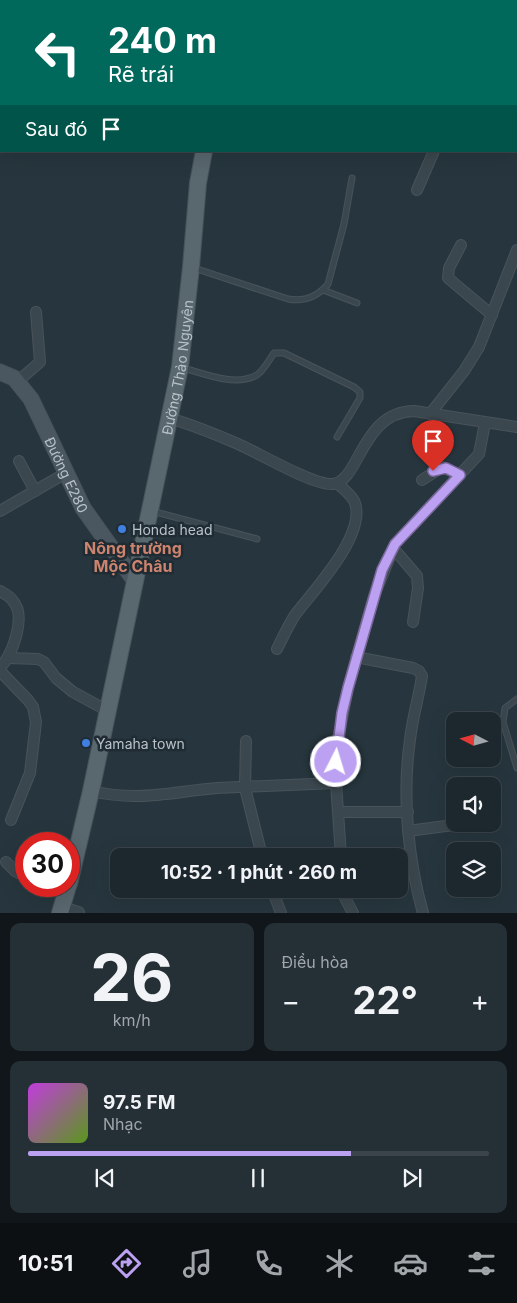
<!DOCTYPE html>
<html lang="vi">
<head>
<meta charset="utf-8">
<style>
	:root { --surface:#1d282e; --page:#253036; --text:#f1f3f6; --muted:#a0a6aa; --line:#3b444a; --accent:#bca0f2 }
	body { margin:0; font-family:Inter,sans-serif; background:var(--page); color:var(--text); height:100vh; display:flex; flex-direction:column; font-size:19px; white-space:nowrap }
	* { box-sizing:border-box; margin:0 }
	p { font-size:16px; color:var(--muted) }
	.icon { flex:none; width:28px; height:28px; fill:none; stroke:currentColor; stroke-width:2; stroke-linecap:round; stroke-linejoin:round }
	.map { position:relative; height:913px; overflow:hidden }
	.side { display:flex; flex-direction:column; gap:10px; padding:10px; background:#101619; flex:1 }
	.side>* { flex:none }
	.top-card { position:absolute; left:0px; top:0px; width:518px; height:152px; box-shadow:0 5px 20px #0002,0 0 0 1px var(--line); background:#00695c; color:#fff; overflow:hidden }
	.needle { width:32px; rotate:276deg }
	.buttons { position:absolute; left:446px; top:712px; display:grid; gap:10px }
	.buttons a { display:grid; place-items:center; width:55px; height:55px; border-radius:10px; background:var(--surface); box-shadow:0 5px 20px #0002,0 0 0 1px var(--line); font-size:25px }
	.speed { position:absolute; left:15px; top:832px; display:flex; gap:10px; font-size:25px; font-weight:700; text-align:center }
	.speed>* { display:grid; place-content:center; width:65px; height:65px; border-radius:50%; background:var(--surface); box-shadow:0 5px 20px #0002,0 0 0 1px var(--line); line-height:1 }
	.speed .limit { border:8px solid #d22; background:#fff; color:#111 }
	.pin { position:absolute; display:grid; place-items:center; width:42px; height:42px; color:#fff; margin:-51px -21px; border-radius:50% 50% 50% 0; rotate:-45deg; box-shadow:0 0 5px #0007 }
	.pin .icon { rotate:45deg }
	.me { position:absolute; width:55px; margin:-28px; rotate:5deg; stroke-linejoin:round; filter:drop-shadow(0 0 4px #0008) }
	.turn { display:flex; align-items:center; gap:18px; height:105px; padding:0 25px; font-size:22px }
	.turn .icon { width:65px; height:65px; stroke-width:2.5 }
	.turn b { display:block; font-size:35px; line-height:42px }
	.then { display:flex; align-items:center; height:48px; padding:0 25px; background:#0003; gap:10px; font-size:19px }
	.big { font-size:38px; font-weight:700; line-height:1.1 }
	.side .tile { flex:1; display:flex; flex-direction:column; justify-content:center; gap:8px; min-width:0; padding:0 18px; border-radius:10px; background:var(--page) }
	.side .dial { align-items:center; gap:0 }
	.dial b { font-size:65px; line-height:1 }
	.song { display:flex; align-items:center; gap:15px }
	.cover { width:60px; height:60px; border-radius:8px; background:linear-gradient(135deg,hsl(290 70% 55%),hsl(90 70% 35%)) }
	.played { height:5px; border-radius:2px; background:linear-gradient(90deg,var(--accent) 70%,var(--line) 70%) }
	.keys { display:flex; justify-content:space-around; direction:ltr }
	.heat { display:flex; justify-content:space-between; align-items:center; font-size:28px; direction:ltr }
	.side .tiles { flex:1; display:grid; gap:10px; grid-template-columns:1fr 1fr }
	.tile:last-child { grid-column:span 2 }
	.trip { position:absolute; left:110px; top:848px; width:298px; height:50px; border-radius:10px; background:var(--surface); box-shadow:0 5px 20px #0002,0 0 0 1px var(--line); font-weight:700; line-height:50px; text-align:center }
	.tab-bar { display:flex; height:80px; justify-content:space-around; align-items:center; background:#0c1012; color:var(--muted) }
	.tab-bar .icon { width:35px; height:35px }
	.tab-bar .current { color:var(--accent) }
	.tab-bar b { font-size:22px; color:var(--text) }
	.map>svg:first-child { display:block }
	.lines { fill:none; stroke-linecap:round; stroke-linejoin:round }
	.service-casing { stroke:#48535a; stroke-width:7 }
	.minor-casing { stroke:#48535a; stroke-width:12 }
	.tertiary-casing { stroke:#48535a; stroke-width:14 }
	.secondary-casing { stroke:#48535a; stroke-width:17 }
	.primary-casing { stroke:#48535a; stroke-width:18 }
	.service { stroke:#3b474e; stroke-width:5 }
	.minor { stroke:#3b474e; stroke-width:10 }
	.tertiary { stroke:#3b474e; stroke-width:12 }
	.secondary { stroke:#4a5761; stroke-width:15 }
	.primary { stroke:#59676e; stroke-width:16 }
	.route-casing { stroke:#7a689d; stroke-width:12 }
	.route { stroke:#bca0f2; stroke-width:9 }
	.shop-dot { fill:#3f7fe0; stroke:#202c34; stroke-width:2 }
	.labels { text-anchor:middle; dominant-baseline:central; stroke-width:5; stroke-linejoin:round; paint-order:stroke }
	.street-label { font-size:14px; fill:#b8c2c9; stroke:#202c34 }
	.poi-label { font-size:14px; fill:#b8c2c9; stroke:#202c34; text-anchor:start }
	.quarter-label { font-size:16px; font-weight:bold; fill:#cd846e; stroke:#202c34 }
</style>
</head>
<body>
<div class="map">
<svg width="517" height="913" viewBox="0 0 517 913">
	<rect width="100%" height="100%" fill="#27363e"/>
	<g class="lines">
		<!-- service casing -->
		<g class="service-casing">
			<g id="service">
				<path d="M194,268L288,299C304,302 318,296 328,284L344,224L352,178"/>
				<polyline points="323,290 357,303"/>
				<path d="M183,368C205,374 235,387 257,375C264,370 269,360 274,353H284L354,387L360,392V398L337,437"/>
				<polyline points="152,511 257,539"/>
				<polyline points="517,699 505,708 503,722 517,768"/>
			</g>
		</g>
		<!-- minor casing -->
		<g class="minor-casing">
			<g id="minor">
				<polyline points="145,0 147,1"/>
				<polyline points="86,1 86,0"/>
				<polyline points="302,1 303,0"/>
				<polyline points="397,1 397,0"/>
				<polyline points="453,1 453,0"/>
				<polyline points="516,63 517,62"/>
				<polyline points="516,144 517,145"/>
				<polyline points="417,190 434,151"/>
				<polyline points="461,245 449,268 448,278 492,315"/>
				<polyline points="17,382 40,362 36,312"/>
				<polyline points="430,414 464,371 479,347 517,250"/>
				<path d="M169,418C193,425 215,434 238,444C257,452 314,486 333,484C360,481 361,412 414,411L517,427"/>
				<polyline points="19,461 35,491"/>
				<polyline points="422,480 442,467 460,475"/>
				<polyline points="0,511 66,473"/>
				<polyline points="393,548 417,576 418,588 413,622"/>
				<path d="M0,591C5,594 10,596 13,601C27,617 12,655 0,668"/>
				<path d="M277,649C283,637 288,626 295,615C313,591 366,536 355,503C352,495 343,489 337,483"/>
				<path d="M356,657L413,668L419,671L422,676C419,697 412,719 410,740C402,795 408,860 423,913"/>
				<polyline points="9,658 38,659 44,662 56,678 73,692 108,711"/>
				<polyline points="0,671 28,700 33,707 36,722 30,773 11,820"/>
				<polyline points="246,741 245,788 262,856"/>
				<path d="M91,791C140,802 169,792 217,788C257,786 297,785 336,783"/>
				<polyline points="338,812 408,812"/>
				<polyline points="408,831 461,824"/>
				<polyline points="341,856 336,783 338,739 348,688 374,596 395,544 479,454 485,423"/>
				<polyline points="6,862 15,871 26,877"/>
				<polyline points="272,889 281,913"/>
				<polyline points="344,889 344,896 353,913"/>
			</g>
		</g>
		<!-- tertiary casing -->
		<g class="tertiary-casing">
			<polyline id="tertiary" points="62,908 78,913"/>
		</g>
		<!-- secondary casing -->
		<g class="secondary-casing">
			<g id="secondary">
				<path id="s1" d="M0,372L14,378L31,399L83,508L135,581"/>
			</g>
		</g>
		<!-- primary casing -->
		<g class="primary-casing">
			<g id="primary">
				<polyline points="255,1 255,0"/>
				<path id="s2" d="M69,884L91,791L180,367L191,267L198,183L204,151"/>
				<polyline points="60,913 68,886"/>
			</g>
		</g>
		<!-- service -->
		<use href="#service" class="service"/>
		<!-- minor -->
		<use href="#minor" class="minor"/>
		<!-- tertiary -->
		<use href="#tertiary" class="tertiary"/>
		<!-- secondary -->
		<use href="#secondary" class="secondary"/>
		<!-- primary -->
		<use href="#primary" class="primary"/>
	</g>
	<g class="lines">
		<!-- route casing -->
		<g class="route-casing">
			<polyline id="route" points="336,762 342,713 348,688 382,570 395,544 460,475 446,468 433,471"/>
		</g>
		<!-- route -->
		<use href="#route" class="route"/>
	</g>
	<!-- markers -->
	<g class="shop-dot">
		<circle cx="122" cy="529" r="5"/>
		<circle cx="86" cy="743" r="5"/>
	</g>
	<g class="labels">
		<!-- street labels -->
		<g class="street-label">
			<text stroke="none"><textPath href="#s2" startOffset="528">Đường Thảo Nguyên</textPath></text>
			<text stroke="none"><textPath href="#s1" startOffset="126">Đường E280</textPath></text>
		</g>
		<!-- poi labels -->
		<g class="poi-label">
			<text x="132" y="529">Honda head</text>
			<text x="96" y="743">Yamaha town</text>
		</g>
		<!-- quarter labels -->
		<g class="quarter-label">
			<text x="133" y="548">Nông trường<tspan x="133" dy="18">Mộc Châu</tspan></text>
		</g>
	</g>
</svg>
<div class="buttons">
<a><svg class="needle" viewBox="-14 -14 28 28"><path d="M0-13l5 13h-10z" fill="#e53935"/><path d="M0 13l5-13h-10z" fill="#a0a6aa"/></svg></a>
<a><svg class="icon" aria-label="sound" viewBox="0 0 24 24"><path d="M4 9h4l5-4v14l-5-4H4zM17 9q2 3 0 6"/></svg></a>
<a><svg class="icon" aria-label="layers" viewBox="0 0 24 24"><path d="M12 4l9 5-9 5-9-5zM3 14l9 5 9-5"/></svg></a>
</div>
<div class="speed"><div class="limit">30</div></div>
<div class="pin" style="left:433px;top:471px;background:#d93025"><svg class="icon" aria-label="arrive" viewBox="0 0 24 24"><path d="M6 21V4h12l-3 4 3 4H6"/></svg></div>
<svg class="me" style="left:336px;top:762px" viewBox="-20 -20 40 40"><circle r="17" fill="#bca0f2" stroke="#fff" stroke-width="3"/><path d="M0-11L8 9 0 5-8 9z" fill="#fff"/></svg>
<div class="trip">10:52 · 1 phút · 260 m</div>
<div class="top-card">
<div class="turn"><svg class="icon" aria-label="left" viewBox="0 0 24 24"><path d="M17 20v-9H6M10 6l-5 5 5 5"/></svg><div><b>240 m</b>Rẽ trái</div></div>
<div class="then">Sau đó<svg class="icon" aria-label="arrive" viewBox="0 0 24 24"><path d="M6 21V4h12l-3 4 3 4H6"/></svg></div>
</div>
</div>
<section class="side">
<div class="tiles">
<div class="tile dial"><b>26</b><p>km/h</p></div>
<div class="tile"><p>Điều hòa</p>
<div class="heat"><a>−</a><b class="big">22°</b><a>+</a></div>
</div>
<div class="tile">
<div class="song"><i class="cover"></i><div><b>97.5 FM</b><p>Nhạc</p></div></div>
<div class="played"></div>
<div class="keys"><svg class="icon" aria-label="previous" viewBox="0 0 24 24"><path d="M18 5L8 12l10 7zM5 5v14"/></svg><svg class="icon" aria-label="pause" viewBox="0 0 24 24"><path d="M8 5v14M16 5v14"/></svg><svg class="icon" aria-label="next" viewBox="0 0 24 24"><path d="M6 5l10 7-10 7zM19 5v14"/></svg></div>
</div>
</div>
</section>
<nav class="tab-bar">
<b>10:51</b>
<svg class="icon current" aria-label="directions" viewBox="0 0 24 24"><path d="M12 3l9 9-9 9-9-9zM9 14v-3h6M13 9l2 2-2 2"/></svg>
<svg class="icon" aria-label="music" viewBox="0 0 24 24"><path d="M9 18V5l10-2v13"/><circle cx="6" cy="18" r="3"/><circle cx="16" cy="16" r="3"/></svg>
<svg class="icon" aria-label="phone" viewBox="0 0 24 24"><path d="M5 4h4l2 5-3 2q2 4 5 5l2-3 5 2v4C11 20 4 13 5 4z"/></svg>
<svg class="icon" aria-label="climate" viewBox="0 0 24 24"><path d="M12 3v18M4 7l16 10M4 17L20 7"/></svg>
<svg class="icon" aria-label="car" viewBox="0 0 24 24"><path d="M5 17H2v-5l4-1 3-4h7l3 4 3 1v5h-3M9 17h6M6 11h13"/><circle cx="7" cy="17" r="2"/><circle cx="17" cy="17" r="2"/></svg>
<svg class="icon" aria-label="filters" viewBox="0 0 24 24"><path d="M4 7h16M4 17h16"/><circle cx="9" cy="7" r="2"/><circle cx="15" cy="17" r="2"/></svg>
</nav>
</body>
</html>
